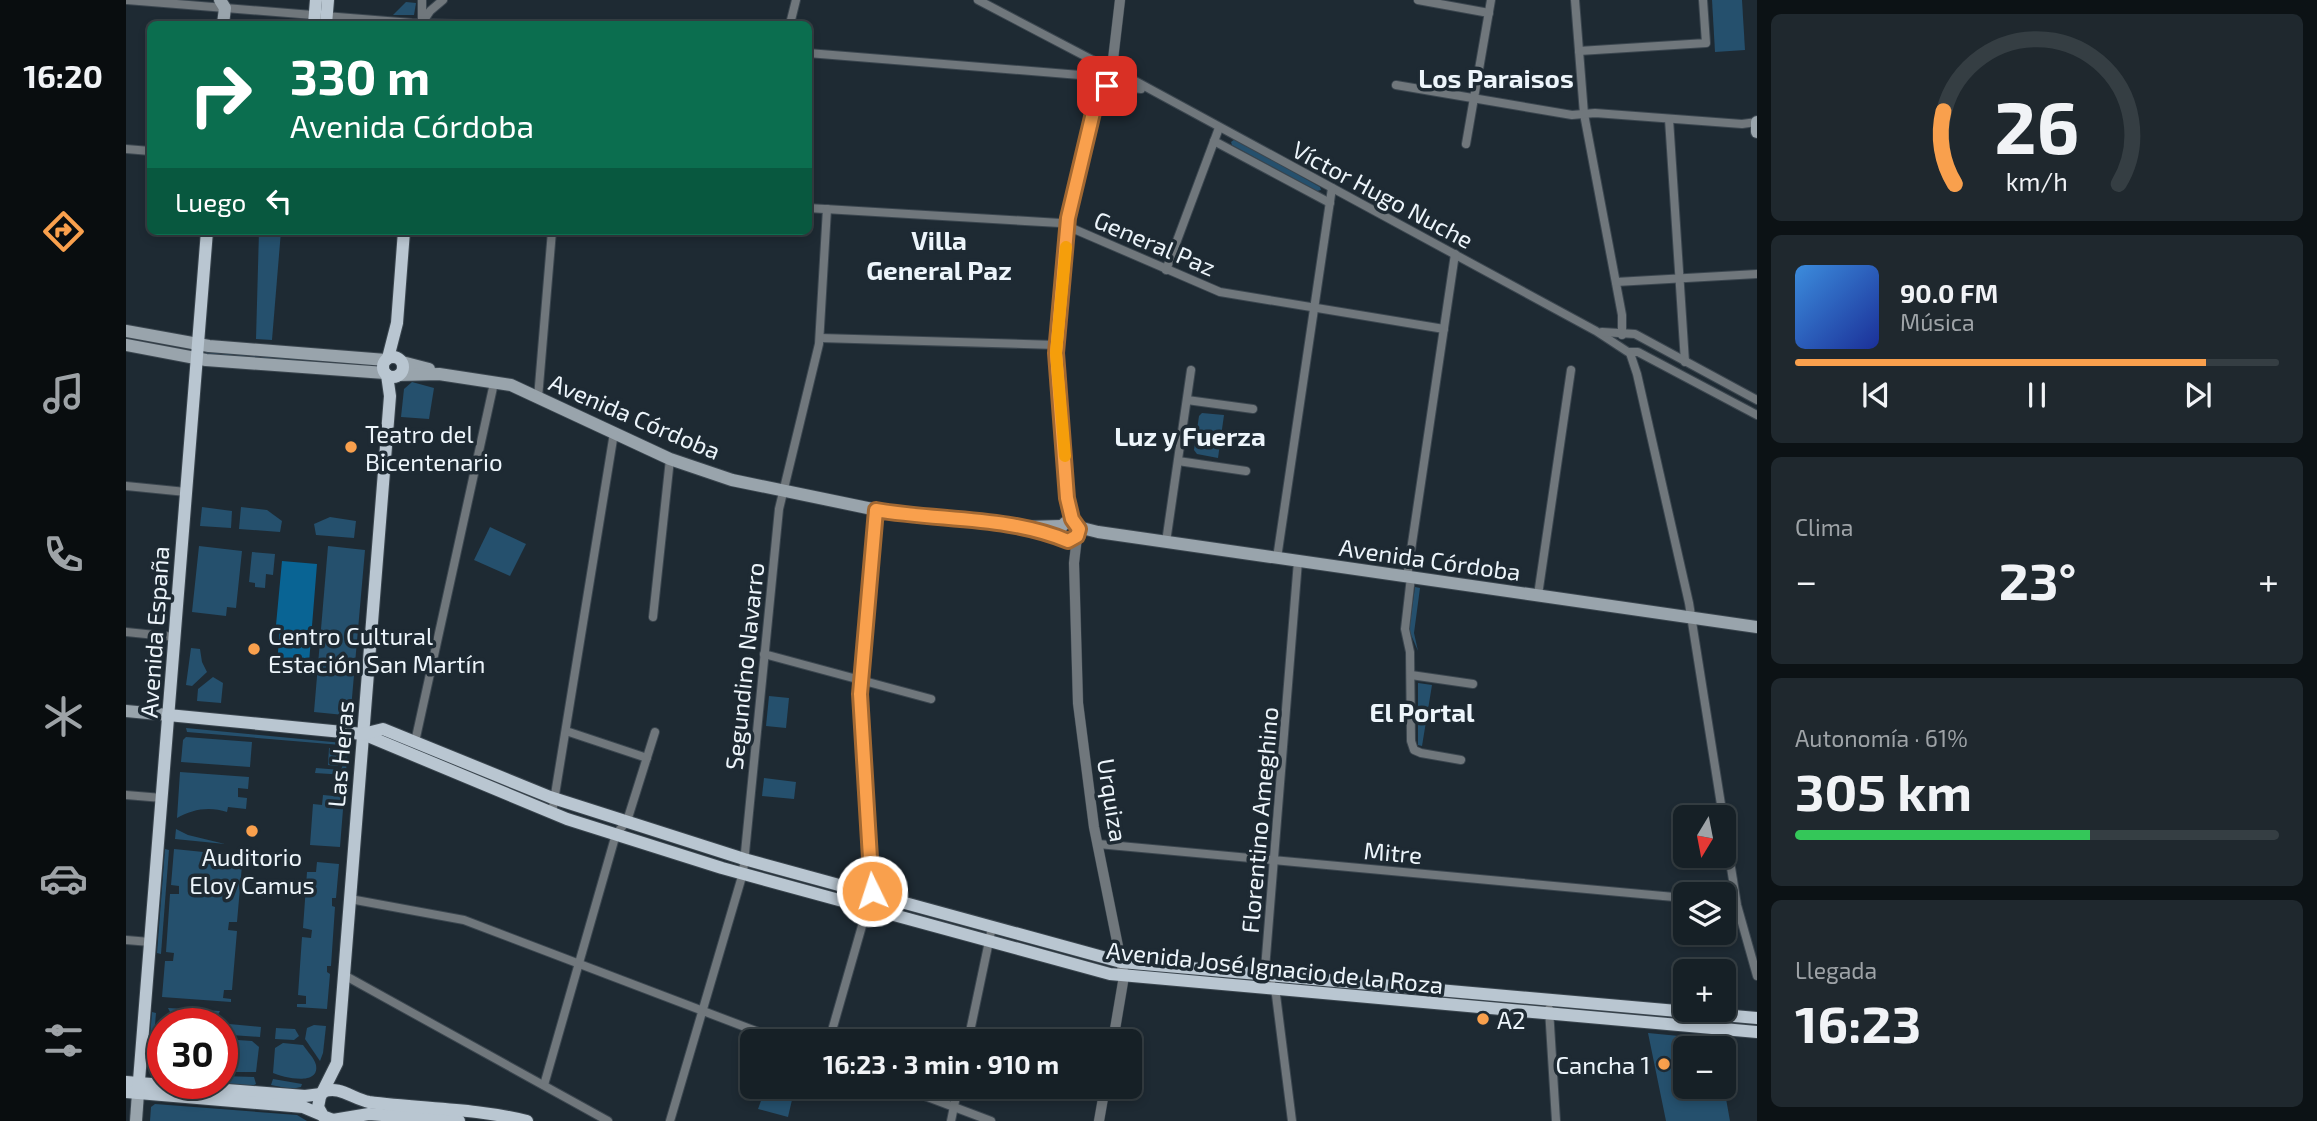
<!DOCTYPE html>
<html lang="es">
<head>
<meta charset="utf-8">
<style>
	:root { --surface:#162026; --page:#1f282e; --text:#f1f3f6; --muted:#9ea3a7; --line:#353e43; --accent:#f9a04d }
	body { margin:0; font-family:"Exo 2",sans-serif; background:var(--page); color:var(--text); height:100vh; display:flex; flex-direction:column; font-size:26px; white-space:nowrap }
	* { box-sizing:border-box; margin:0 }
	p { font-size:23px; color:var(--muted) }
	.icon { flex:none; width:38px; height:38px; fill:none; stroke:currentColor; stroke-width:2; stroke-linecap:round; stroke-linejoin:round }
	.map { position:relative; flex:1; overflow:hidden }
	.drawer { display:flex; flex-direction:column; gap:14px; padding:14px; background:#0c1215; width:560px }
	.drawer>* { flex:none }
	.guide { position:absolute; left:21px; top:21px; width:665px; height:214px; border-radius:10px; box-shadow:0 4px 10px #0003,0 0 0 2px var(--line); background:#0b6e4f; color:#fff; overflow:hidden }
	.needle { width:46px; rotate:190deg }
	.tools { position:absolute; left:1547px; top:805px; display:grid; gap:14px }
	.tools a { display:grid; place-items:center; width:63px; height:63px; border-radius:10px; background:var(--surface); box-shadow:0 4px 10px #0003,0 0 0 2px var(--line); font-size:35px }
	.speed { position:absolute; left:21px; top:1008px; display:flex; gap:14px; font-size:35px; font-weight:700; text-align:center }
	.speed>* { display:grid; place-content:center; width:91px; height:91px; border-radius:50%; background:var(--surface); box-shadow:0 4px 10px #0003,0 0 0 2px var(--line); line-height:1 }
	.speed .limit { border:10px solid #d22; background:#fff; color:#111 }
	.pin { position:absolute; display:grid; place-items:center; width:60px; height:60px; color:#fff; margin:-30px; border-radius:14px; box-shadow:0 4px 10px #0006 }
	.me { position:absolute; width:77px; margin:-38px; rotate:356deg; stroke-linejoin:round; filter:drop-shadow(0 0 5px #0008) }
	.turn { display:flex; align-items:center; gap:24px; height:147px; padding:0 28px; font-size:32px }
	.turn .icon { width:91px; height:91px; stroke-width:2.5 }
	.turn b { display:block; font-size:49px; line-height:60px }
	.then { display:flex; align-items:center; height:66px; padding:0 28px; background:#0003; gap:14px; font-size:26px }
	.big { font-size:52px; font-weight:700; line-height:1.1 }
	.drawer .card { flex:1; display:flex; flex-direction:column; justify-content:center; gap:10px; min-width:0; padding:0 24px; border-radius:10px; background:var(--page) }
	.drawer .dial { align-items:center; gap:0 }
	.dial svg { height:182px; overflow:visible; fill:none; stroke:var(--line); stroke-width:7; stroke-linecap:round; text-anchor:middle }
	.dial text { fill:var(--text); stroke:none }
	.song { display:flex; align-items:center; gap:21px }
	.cover { width:84px; height:84px; border-radius:10px; background:linear-gradient(135deg,hsl(210 70% 55%),hsl(230 70% 35%)) }
	.played { height:7px; border-radius:4px; background:linear-gradient(90deg,var(--accent) 85%,var(--line) 85%) }
	.keys { display:flex; justify-content:space-around; direction:ltr }
	.heat { display:flex; justify-content:space-between; align-items:center; font-size:38px; direction:ltr }
	.charge { height:10px; border-radius:5px; background:linear-gradient(90deg,#34c759 61%,var(--line) 0) }
	.trip { position:absolute; left:614px; top:1029px; width:402px; height:70px; border-radius:10px; background:var(--surface); box-shadow:0 4px 10px #0003,0 0 0 2px var(--line); font-weight:700; line-height:70px; text-align:center }
	main { display:flex; flex:1; min-height:0 }
	.tabs { display:flex; flex-direction:column; width:126px; justify-content:space-around; align-items:center; background:#090d0f; color:var(--muted) }
	.tabs .icon { width:49px; height:49px }
	.tabs .active { color:var(--accent) }
	.tabs b { font-size:32px; color:var(--text) }
	.map>svg:first-child { display:block }
	.green { fill:#25506d }
	.water { fill:#096494 }
	.lines { fill:none; stroke-linecap:round; stroke-linejoin:round }
	.minor-casing { stroke:#3b464f; stroke-width:10 }
	.tertiary-casing { stroke:#3b464f; stroke-width:11 }
	.secondary-casing { stroke:#3b464f; stroke-width:14 }
	.primary-casing { stroke:#3b464f; stroke-width:14 }
	.minor { stroke:#70777c; stroke-width:8 }
	.tertiary { stroke:#70777c; stroke-width:10 }
	.secondary { stroke:#99a4ac; stroke-width:12 }
	.primary { stroke:#b9c6d1; stroke-width:12 }
	.route-casing { stroke:#a26832; stroke-width:18 }
	.route { stroke:#f9a04d; stroke-width:12 }
	.slow { stroke:#f59e0b; stroke-width:12 }
	.poi-dot { fill:#f9a04d; stroke:#1e2a33; stroke-width:2.5 }
	.labels { text-anchor:middle; dominant-baseline:central; stroke-width:7; stroke-linejoin:round; paint-order:stroke }
	.street-label { font-size:24px; fill:#edf5fb; stroke:#1e2a33 }
	.poi-label { font-size:24px; fill:#edf5fb; stroke:#1e2a33; text-anchor:start }
	.neighbourhood-label { font-size:26px; font-weight:bold; fill:#edf5fb; stroke:#1e2a33 }
</style>
</head>
<body>
<main>
<nav class="tabs">
<b>16:20</b>
<svg class="icon active" aria-label="directions" viewBox="0 0 24 24"><path d="M12 3l9 9-9 9-9-9zM9 14v-3h6M13 9l2 2-2 2"/></svg>
<svg class="icon" aria-label="music" viewBox="0 0 24 24"><path d="M9 18V5l10-2v13"/><circle cx="6" cy="18" r="3"/><circle cx="16" cy="16" r="3"/></svg>
<svg class="icon" aria-label="phone" viewBox="0 0 24 24"><path d="M5 4h4l2 5-3 2q2 4 5 5l2-3 5 2v4C11 20 4 13 5 4z"/></svg>
<svg class="icon" aria-label="climate" viewBox="0 0 24 24"><path d="M12 3v18M4 7l16 10M4 17L20 7"/></svg>
<svg class="icon" aria-label="car" viewBox="0 0 24 24"><path d="M5 17H2v-5l4-1 3-4h7l3 4 3 1v5h-3M9 17h6M6 11h13"/><circle cx="7" cy="17" r="2"/><circle cx="17" cy="17" r="2"/></svg>
<svg class="icon" aria-label="filters" viewBox="0 0 24 24"><path d="M4 7h16M4 17h16"/><circle cx="9" cy="7" r="2"/><circle cx="15" cy="17" r="2"/></svg>
</nav>
<div class="map">
<svg width="1631" height="1121" viewBox="0 0 1631 1121">
	<rect width="100%" height="100%" fill="#1e2a33"/>
	<!-- green -->
	<g class="green">
		<polygon points="1586,0 1616,0 1619,50 1589,52"/>
		<polygon points="280,2 290,3 288,15 267,15"/>
		<polygon points="1109,139 1194,187 1195,190 1191,191 1106,145 1105,142"/>
		<polygon points="133,231 155,231 146,340 130,339"/>
		<polygon points="80,351 253,362 252,369 80,354"/>
		<polygon points="286,382 308,388 303,419 275,417 278,389"/>
		<polygon points="1076,413 1098,415 1092,458 1071,454 1068,450 1073,416"/>
		<polygon points="76,507 106,511 105,528 74,526"/>
		<polygon points="115,507 141,510 156,521 154,532 113,529"/>
		<polygon points="204,517 230,521 228,538 190,535 188,524"/>
		<polygon points="364,527 400,544 384,576 348,560"/>
		<polygon points="73,546 116,551 110,608 101,607 100,616 66,612"/>
		<polygon points="202,546 239,550 225,709 223,713 218,715 188,712"/>
		<polygon points="126,552 149,554 147,575 140,574 139,588 129,587 129,583 123,582"/>
		<polygon points="1289,587 1294,588 1288,633 1292,651 1283,630"/>
		<polygon points="65,648 74,649 76,662 81,672 66,686 60,685"/>
		<polygon points="87,677 97,683 95,703 71,701 72,689"/>
		<polygon points="1292,683 1306,685 1296,746 1292,745"/>
		<polygon points="643,696 663,698 660,728 640,726"/>
		<polygon points="60,728 217,743 215,745 61,732"/>
		<polygon points="60,737 126,742 124,767 55,762 57,740"/>
		<polygon points="203,748 218,752 212,766 202,765"/>
		<polygon points="221,753 220,775 189,773 190,768 215,770"/>
		<path d="M54,772L123,777L122,789L112,788V797L121,798L120,809L102,807L101,812C84,806 66,809 51,818Z"/>
		<polygon points="638,778 670,782 668,799 636,796"/>
		<polygon points="197,795 218,797 214,847 184,845 187,804 196,805"/>
		<polygon points="50,829 62,835 99,844 49,839"/>
		<polygon points="39,849 43,850 35,954 31,953"/>
		<polygon points="48,849 107,855 107,864 116,865 111,922 103,922 102,930 111,931 106,990 98,990 97,998 105,999 105,1002 36,997 39,961 47,961 48,953 40,952 44,894 53,894 53,886 45,885"/>
		<polygon points="191,862 213,864 210,898 206,898 206,906 209,907 205,966 201,966 201,972 204,974 201,1009 171,1007 171,1004 180,1004 180,996 172,995 176,937 185,938 186,930 177,928 181,872 190,872"/>
		<polygon points="42,1008 94,1011 90,1018 45,1014"/>
		<polygon points="26,1012 30,1013 26,1061 22,1061"/>
		<polygon points="35,1018 91,1022 93,1024 37,1024 37,1061 31,1059"/>
		<polygon points="103,1024 135,1027 134,1037 105,1035 102,1027"/>
		<polygon points="188,1025 200,1026 197,1053 194,1061 179,1039 181,1028"/>
		<polygon points="150,1028 169,1029 173,1036 168,1040 149,1039"/>
		<polygon points="1522,1033 1553,1036 1559,1087 1562,1089 1599,1093 1604,1121 1540,1121"/>
		<polygon points="96,1039 126,1041 133,1047 130,1072 96,1072"/>
		<path d="M157,1043L177,1045C181,1051 189,1059 190,1065C194,1087 156,1077 147,1073L149,1048Z"/>
		<polygon points="96,1076 128,1077 130,1084 126,1086 88,1083 96,1083"/>
		<polygon points="147,1079 176,1084 175,1087 165,1089 145,1085"/>
		<polygon points="640,1087 669,1087 662,1117 632,1109"/>
		<polygon points="29,1104 171,1115 181,1121 24,1121 25,1107"/>
	</g>
	<!-- water -->
	<polygon class="water" points="156,561 191,564 182,675 147,672 148,665 151,665 154,626 150,625"/>
	<g class="lines">
		<!-- minor casing -->
		<g class="minor-casing">
			<g id="minor">
				<polyline points="1,0 286,23 331,24"/>
				<polyline points="852,0 976,65"/>
				<polyline points="1292,0 1363,13"/>
				<polyline points="1449,0 1458,114 1496,315 1496,335"/>
				<polyline points="296,21 296,0"/>
				<polyline points="296,23 304,11 317,0"/>
				<polyline points="664,24 670,0"/>
				<polyline points="1453,51 1580,43 1577,0"/>
				<polyline points="682,53 954,75 969,81"/>
				<polyline points="987,69 1470,331 1502,352 1512,352 1631,415"/>
				<polyline points="984,85 1015,89"/>
				<polyline points="1270,85 1446,115 1469,113 1616,124 1631,122"/>
				<polyline points="1543,119 1559,362"/>
				<polyline points="1088,141 1204,203"/>
				<polyline points="1340,144 1365,0"/>
				<polyline points="0,149 24,151"/>
				<polyline points="682,208 934,223 1094,292 1318,329"/>
				<polyline points="1040,270 1093,128"/>
				<polyline points="1490,282 1631,274"/>
				<polyline points="1476,332 1509,334 1631,400"/>
				<polyline points="694,338 930,345"/>
				<polyline points="1504,353 1511,374 1563,603 1597,817"/>
				<polyline points="412,398 426,231"/>
				<polyline points="1061,400 1127,409"/>
				<polyline points="1052,461 1120,471"/>
				<polyline points="0,486 60,492"/>
				<polyline points="1040,542 1065,370"/>
				<polyline points="1151,558 1206,188"/>
				<polyline points="1281,577 1329,254"/>
				<polyline points="1285,577 1279,629 1284,652 1285,741 1288,750 1295,753 1335,760"/>
				<polyline points="1412,595 1445,370"/>
				<polyline points="527,617 544,459"/>
				<polyline points="0,632 49,637"/>
				<polyline points="638,654 805,699"/>
				<polyline points="1285,675 1347,684"/>
				<polyline points="440,731 521,758"/>
				<polyline points="289,742 368,383"/>
				<polyline points="0,795 36,798"/>
				<polyline points="426,813 488,433"/>
				<polyline points="1598,824 1611,905 1631,976"/>
				<polyline points="972,844 1559,898"/>
				<polyline points="224,899 338,920 656,1041"/>
				<polyline points="0,940 24,942"/>
				<polyline points="218,975 482,1121"/>
				<polyline points="1423,1009 1430,1121"/>
				<polyline points="703,1041 746,891 734,694 750,510"/>
				<polyline points="842,1041 866,927"/>
				<polyline points="418,1085 490,834 501,821 529,732"/>
				<polyline points="775,1087 865,1121"/>
				<polyline points="544,1121 617,873 653,509 693,344 701,209"/>
				<polyline points="825,1121 832,1087"/>
				<polyline points="1166,1121 1150,995 1139,969 1172,561"/>
			</g>
		</g>
		<!-- tertiary casing -->
		<g class="tertiary-casing">
			<g id="tertiary">
				<circle cx="979" cy="76" r="11"/>
				<polyline points="986,68 994,0"/>
				<polyline points="948,523 941,498 930,353 942,218 970,100 971,84"/>
				<polyline points="951,537 948,563 952,703 968,827 998,976 987,1041"/>
				<polyline points="973,1121 979,1087"/>
			</g>
		</g>
		<!-- secondary casing -->
		<g class="secondary-casing">
			<g id="secondary">
				<polyline points="94,0 99,8 97,24"/>
				<polyline points="1631,122 1631,132"/>
				<polyline points="0,331 83,346 260,360"/>
				<polyline points="0,345 80,360 259,373"/>
				<polyline points="276,362 303,369"/>
				<polyline points="273,375 313,374 385,385 544,459 606,480 756,511 898,527 935,526"/>
				<polyline points="952,527 972,532 1631,627"/>
				<polyline points="915,531 945,541 952,534 951,526 946,522 939,523 934,528 935,536"/>
				<polyline points="0,711 42,715"/>
				<polyline points="10,1121 12,1093"/>
			</g>
		</g>
		<!-- primary casing -->
		<g class="primary-casing">
			<g id="primary">
				<polyline points="188,24 190,0"/>
				<polyline points="200,24 202,0"/>
				<circle cx="267" cy="367" r="10"/>
				<polyline points="262,358 271,323 278,231"/>
				<polyline points="261,375 264,396 211,1063 194,1097 192,1107 197,1116 207,1120 243,1114 333,1121"/>
				<polyline points="42,715 237,734 441,819 596,868 984,974 1631,1032"/>
				<polyline points="237,734 257,729 424,797 618,859 995,962 1631,1018"/>
				<polyline points="0,1082 179,1096 195,1094"/>
				<polyline points="0,1092 177,1107 196,1115"/>
				<path d="M197,1092C213,1085 227,1099 243,1102C296,1109 349,1108 401,1121"/>
				<polyline points="12,1093 81,231"/>
			</g>
		</g>
		<!-- minor -->
		<use href="#minor" class="minor"/>
		<!-- tertiary -->
		<use href="#tertiary" class="tertiary"/>
		<!-- secondary -->
		<use href="#secondary" class="secondary"/>
		<!-- primary -->
		<use href="#primary" class="primary"/>
	</g>
	<g class="lines">
		<!-- route casing -->
		<g class="route-casing">
			<path id="route" d="M746,891L734,694L750,510C814,521 883,516 942,541L951,536L953,529L946,519L941,498L930,353L942,218L970,100L981,86"/>
		</g>
		<!-- route -->
		<use href="#route" class="route"/>
		<!-- slow -->
		<polyline class="slow" points="939,456 930,353 940,247"/>
	</g>
	<!-- markers -->
	<g class="poi-dot">
		<circle cx="225" cy="447" r="7"/>
		<circle cx="128" cy="649" r="7"/>
		<circle cx="126" cy="831" r="7"/>
		<circle cx="1357" cy="1019" r="7"/>
		<circle cx="1538" cy="1064" r="7"/>
	</g>
	<g class="labels">
		<!-- street labels -->
		<g class="street-label">
			<text transform="translate(1257 194) rotate(28)">Víctor Hugo Nuche</text>
			<text transform="translate(1029 243) rotate(23)">General Paz</text>
			<text transform="translate(509 416) rotate(23)">Avenida Córdoba</text>
			<text transform="translate(1304 559) rotate(8)">Avenida Córdoba</text>
			<text transform="translate(28 632) rotate(-86)">Avenida España</text>
			<text transform="translate(618 666) rotate(-84)">Segundino Navarro</text>
			<text transform="translate(214 754) rotate(-85)">Las Heras</text>
			<text transform="translate(987 800) rotate(81)">Urquiza</text>
			<text transform="translate(1133 820) rotate(-85)">Florentino Ameghino</text>
			<text transform="translate(1267 852) rotate(5)">Mitre</text>
			<text transform="translate(1149 967) rotate(6)">Avenida José Ignacio de la Roza</text>
		</g>
		<!-- poi labels -->
		<g class="poi-label">
			<text x="239" y="433">Teatro del<tspan x="239" dy="28">Bicentenario</tspan></text>
			<text x="142" y="635">Centro Cultural<tspan x="142" dy="28">Estación San Martín</tspan></text>
			<text x="126" y="856" text-anchor="middle">Auditorio<tspan x="126" dy="28">Eloy Camus</tspan></text>
			<text x="1371" y="1019">A2</text>
			<text x="1524" y="1064" text-anchor="end">Cancha 1</text>
		</g>
		<!-- neighbourhood labels -->
		<g class="neighbourhood-label">
			<text x="1370" y="77">Los Paraisos</text>
			<text x="813" y="239">Villa<tspan x="813" dy="30">General Paz</tspan></text>
			<text x="1064" y="435">Luz y Fuerza</text>
			<text x="1296" y="711">El Portal</text>
		</g>
	</g>
</svg>
<div class="tools">
<a><svg class="needle" viewBox="-14 -14 28 28"><path d="M0-13l5 13h-10z" fill="#e53935"/><path d="M0 13l5-13h-10z" fill="#9ea3a7"/></svg></a>
<a><svg class="icon" aria-label="layers" viewBox="0 0 24 24"><path d="M12 4l9 5-9 5-9-5zM3 14l9 5 9-5"/></svg></a>
<a>+</a>
<a>−</a>
</div>
<div class="speed"><div class="limit">30</div></div>
<div class="pin" style="left:981px;top:86px;background:#d93025"><svg class="icon" aria-label="arrive" viewBox="0 0 24 24"><path d="M6 21V4h12l-3 4 3 4H6"/></svg></div>
<svg class="me" style="left:746px;top:891px" viewBox="-20 -20 40 40"><circle r="17" fill="#f9a04d" stroke="#fff" stroke-width="3"/><path d="M0-11L8 9 0 5-8 9z" fill="#fff"/></svg>
<div class="trip">16:23 · 3 min · 910 m</div>
<div class="guide">
<div class="turn"><svg class="icon" aria-label="right" viewBox="0 0 24 24"><path d="M7 20v-9h11M14 6l5 5-5 5"/></svg><div><b>330 m</b>Avenida Córdoba</div></div>
<div class="then">Luego<svg class="icon" aria-label="left" viewBox="0 0 24 24"><path d="M17 20v-9H6M10 6l-5 5 5 5"/></svg></div>
</div>
</div>
<section class="drawer">
<div class="card dial"><svg viewBox="0 0 100 80">
<path d="M14 69A42 42 0 1 1 86 69"/>
<path d="M14 69A42 42 0 0 1 9 37" stroke="#f9a04d"/>
<text x="50" y="56" font-size="32" font-weight="700">26</text>
<text x="50" y="72" font-size="11">km/h</text>
</svg></div>
<div class="card">
<div class="song"><i class="cover"></i><div><b>90.0 FM</b><p>Música</p></div></div>
<div class="played"></div>
<div class="keys"><svg class="icon" aria-label="previous" viewBox="0 0 24 24"><path d="M18 5L8 12l10 7zM5 5v14"/></svg><svg class="icon" aria-label="pause" viewBox="0 0 24 24"><path d="M8 5v14M16 5v14"/></svg><svg class="icon" aria-label="next" viewBox="0 0 24 24"><path d="M6 5l10 7-10 7zM19 5v14"/></svg></div>
</div>
<div class="card"><p>Clima</p>
<div class="heat"><a>−</a><b class="big">23°</b><a>+</a></div>
</div>
<div class="card"><p>Autonomía · 61%</p><b class="big">305 km</b><div class="charge"></div></div>
<div class="card"><p>Llegada</p><b class="big">16:23</b></div>
</section>
</main>
</body>
</html>
